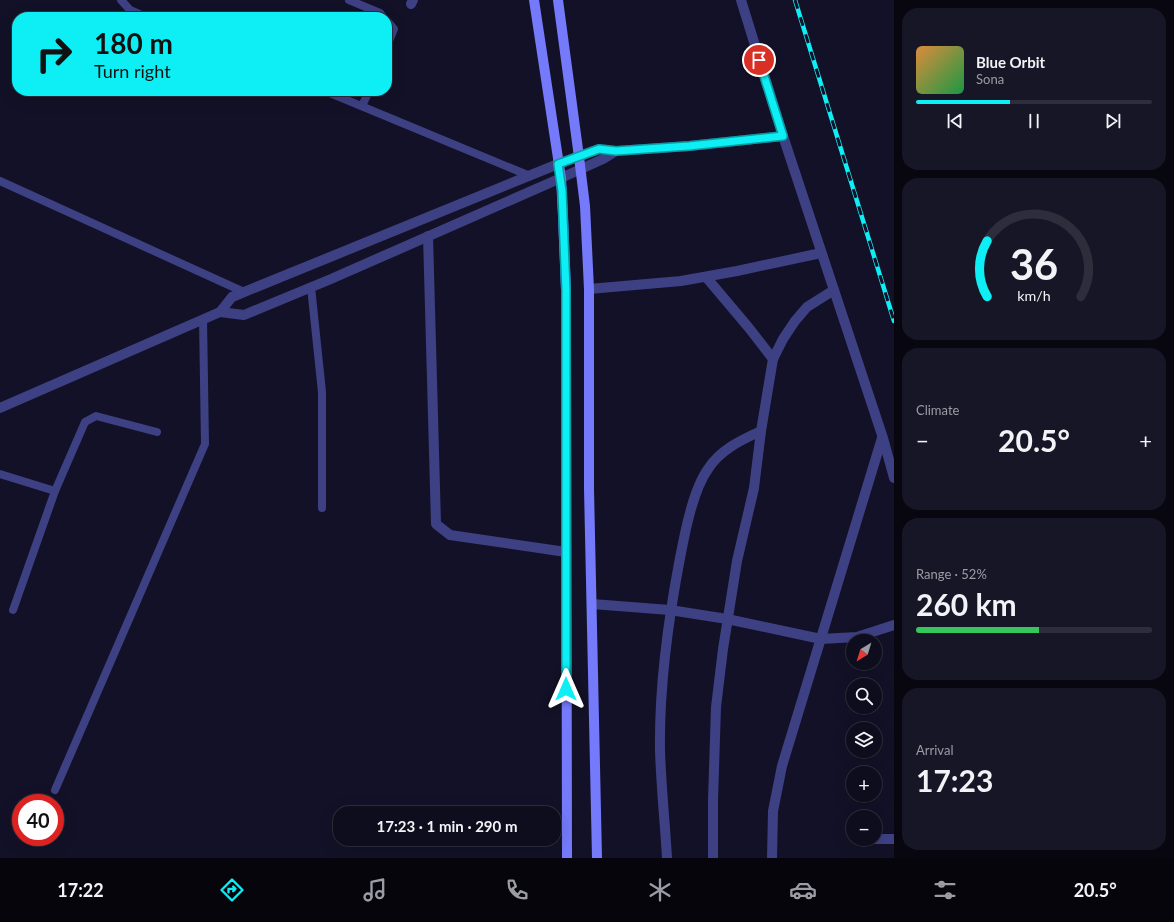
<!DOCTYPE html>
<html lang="en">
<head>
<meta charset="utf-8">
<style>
	:root { --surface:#0e0d1d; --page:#171626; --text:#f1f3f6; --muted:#9b9ca4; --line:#2e2d3b; --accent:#0deef5 }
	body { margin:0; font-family:Lato,sans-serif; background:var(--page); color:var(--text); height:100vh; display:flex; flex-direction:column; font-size:15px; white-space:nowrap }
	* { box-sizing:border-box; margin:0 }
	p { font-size:13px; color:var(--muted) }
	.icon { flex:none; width:22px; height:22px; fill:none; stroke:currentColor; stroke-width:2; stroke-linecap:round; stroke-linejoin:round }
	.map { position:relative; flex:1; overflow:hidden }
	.sheet { display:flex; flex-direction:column; gap:8px; padding:8px; background:#080710; width:280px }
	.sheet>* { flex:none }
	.hud { position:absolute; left:12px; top:12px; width:380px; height:84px; border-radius:16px; box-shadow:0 4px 16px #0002,0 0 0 1px var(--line); background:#0deef5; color:#111; overflow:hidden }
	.needle { width:26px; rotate:218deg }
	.tools { position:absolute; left:846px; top:634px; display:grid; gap:8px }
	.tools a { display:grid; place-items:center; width:36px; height:36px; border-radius:50%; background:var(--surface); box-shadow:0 4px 16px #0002,0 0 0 1px var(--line); font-size:20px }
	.speed { position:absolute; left:12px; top:794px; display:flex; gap:8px; font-size:20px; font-weight:700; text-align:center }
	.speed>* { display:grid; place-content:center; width:52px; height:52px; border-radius:50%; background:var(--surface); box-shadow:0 4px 16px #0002,0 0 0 1px var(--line); line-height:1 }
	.speed .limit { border:6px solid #d22; background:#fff; color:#111 }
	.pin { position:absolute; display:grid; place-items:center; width:34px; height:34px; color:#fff; margin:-17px; border:2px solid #fff; border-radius:50%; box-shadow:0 1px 4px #0007 }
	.me { position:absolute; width:44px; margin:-22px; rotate:0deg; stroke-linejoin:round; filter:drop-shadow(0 0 3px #0008) }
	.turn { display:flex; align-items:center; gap:14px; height:84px; padding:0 16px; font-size:18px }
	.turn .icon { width:52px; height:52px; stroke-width:2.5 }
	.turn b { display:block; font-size:28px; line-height:34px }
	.big { font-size:30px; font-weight:700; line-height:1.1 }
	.sheet .card { flex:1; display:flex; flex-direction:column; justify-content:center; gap:6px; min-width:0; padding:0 14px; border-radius:16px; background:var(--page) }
	.sheet .dial { align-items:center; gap:0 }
	.dial svg { height:104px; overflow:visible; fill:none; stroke:var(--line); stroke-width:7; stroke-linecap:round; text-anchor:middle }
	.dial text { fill:var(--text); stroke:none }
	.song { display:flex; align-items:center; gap:12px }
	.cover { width:48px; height:48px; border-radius:6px; background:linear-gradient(135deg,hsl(30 70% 55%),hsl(140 70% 35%)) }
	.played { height:4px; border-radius:2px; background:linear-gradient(90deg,var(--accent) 40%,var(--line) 40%) }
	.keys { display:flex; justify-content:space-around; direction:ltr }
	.heat { display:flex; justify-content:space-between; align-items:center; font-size:22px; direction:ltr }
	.charge { height:6px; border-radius:3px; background:linear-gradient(90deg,#34c759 52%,var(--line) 0) }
	.trip { position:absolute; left:333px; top:806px; width:228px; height:40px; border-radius:16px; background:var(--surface); box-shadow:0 4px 16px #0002,0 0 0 1px var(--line); font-weight:700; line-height:40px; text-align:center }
	.tab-bar { display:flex; height:64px; justify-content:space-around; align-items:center; background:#06050c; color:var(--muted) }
	.tab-bar .icon { width:28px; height:28px }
	.tab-bar .on { color:var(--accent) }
	.tab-bar b { font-size:18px; color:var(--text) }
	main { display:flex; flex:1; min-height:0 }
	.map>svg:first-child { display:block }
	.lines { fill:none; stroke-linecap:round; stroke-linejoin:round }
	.lane { stroke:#3e4084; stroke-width:8 }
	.street { stroke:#3e4084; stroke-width:10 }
	.secondary { stroke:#747af9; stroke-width:10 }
	.rail-casing { stroke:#0deef5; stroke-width:4.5 }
	.rail { stroke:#131127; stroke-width:3; stroke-dasharray:9; stroke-linecap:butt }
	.route-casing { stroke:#089b9f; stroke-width:10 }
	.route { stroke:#0deef5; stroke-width:7 }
</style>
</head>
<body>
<main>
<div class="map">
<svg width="894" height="858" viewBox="0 0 894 858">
	<rect width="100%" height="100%" fill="#131127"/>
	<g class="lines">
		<!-- lane -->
		<g class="lane">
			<polyline points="121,0 130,10 146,17"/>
			<polyline points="349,0 380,13 383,17"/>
			<polyline points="387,21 394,29 387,46"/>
			<polyline points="325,91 530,176"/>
			<polyline points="362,106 369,91"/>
			<polyline points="0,181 244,292"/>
			<polyline points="311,287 322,392 322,508"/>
			<polyline points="0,474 55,491 13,610"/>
			<polyline points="55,491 85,422 96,416 157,432"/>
			<polyline points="55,790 205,444 203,319"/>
		</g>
		<!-- street -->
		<g class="street">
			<polyline points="741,0 783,136 883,438 894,478"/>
			<polyline points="411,4 413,0"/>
			<polyline points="428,236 436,524 450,535 566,552"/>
			<polyline points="706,277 749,328 773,359"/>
			<polyline points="589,289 681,281 737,271 821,253"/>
			<polyline points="220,312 244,315 331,279 561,178 603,159 616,151"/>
			<polyline points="0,408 220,312 232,297 558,164 599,149 616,151 689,146 783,136"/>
			<polyline points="592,604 670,610 727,619 821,639 857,637 894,625"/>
			<polyline points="875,839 894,839"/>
			<path d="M667,858C665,822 661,786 660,750C659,685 668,621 680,558C685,532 693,490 708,469C720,450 741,440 761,431"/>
			<polyline points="713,858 713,800 716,707 723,649 737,561 754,488 761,431 773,359 783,339 795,321 807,307 834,290"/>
			<polyline points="772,858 773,811 782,766 882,438"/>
		</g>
		<!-- secondary -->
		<g class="secondary">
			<polyline points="534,0 561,178 563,216 566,290 567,858"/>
			<polyline points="558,0 579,157 585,206 589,289 589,489 597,858"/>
		</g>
		<!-- rail casing -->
		<g class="rail-casing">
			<polyline id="rail" points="795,0 894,321"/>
		</g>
		<!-- rail -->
		<use href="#rail" class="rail"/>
	</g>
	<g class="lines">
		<!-- route casing -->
		<g class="route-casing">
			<polyline id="route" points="566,689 566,290 562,191 558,164 599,149 616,151 689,146 783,136 759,60"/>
		</g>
		<!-- route -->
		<use href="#route" class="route"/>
	</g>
</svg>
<div class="tools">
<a><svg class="needle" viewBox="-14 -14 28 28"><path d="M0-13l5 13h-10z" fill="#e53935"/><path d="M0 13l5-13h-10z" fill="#9b9ca4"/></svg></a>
<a><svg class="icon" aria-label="search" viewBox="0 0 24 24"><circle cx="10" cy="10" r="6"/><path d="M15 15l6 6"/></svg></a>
<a><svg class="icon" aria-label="layers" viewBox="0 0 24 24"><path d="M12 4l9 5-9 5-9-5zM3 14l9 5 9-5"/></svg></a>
<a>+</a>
<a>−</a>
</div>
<div class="speed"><div class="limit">40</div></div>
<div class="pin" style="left:759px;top:60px;background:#d93025"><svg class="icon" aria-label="arrive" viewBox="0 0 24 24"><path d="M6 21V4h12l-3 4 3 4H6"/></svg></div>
<svg class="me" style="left:566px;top:689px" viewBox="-20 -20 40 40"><path d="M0-17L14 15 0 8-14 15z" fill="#0deef5" stroke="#fff" stroke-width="4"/></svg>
<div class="trip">17:23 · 1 min · 290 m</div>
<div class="hud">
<div class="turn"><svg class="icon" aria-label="right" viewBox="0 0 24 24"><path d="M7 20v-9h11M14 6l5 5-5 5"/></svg><div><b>180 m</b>Turn right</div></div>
</div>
</div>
<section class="sheet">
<div class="card">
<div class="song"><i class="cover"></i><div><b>Blue Orbit</b><p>Sona</p></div></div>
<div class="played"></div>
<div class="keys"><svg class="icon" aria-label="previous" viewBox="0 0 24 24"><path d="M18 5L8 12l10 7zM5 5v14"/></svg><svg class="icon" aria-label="pause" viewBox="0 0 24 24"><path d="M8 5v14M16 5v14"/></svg><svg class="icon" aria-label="next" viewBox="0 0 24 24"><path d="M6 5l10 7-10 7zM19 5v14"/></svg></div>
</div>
<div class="card dial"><svg viewBox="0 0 100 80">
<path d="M14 69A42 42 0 1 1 86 69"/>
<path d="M14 69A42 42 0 0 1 14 26" stroke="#0deef5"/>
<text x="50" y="56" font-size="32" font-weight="700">36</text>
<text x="50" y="72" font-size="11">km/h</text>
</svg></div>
<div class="card"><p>Climate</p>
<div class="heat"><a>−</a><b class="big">20.5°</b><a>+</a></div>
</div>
<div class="card"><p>Range · 52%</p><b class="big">260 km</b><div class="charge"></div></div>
<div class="card"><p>Arrival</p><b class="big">17:23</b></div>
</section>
</main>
<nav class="tab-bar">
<b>17:22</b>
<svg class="icon on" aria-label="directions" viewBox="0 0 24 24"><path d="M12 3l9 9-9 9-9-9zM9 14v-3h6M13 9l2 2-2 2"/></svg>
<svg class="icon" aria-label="music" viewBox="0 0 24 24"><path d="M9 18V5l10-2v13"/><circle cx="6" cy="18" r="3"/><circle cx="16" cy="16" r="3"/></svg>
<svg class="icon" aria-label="phone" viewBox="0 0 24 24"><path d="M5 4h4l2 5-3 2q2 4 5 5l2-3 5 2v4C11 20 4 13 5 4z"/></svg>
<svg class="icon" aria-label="climate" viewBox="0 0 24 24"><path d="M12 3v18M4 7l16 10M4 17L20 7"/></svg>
<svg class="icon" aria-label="car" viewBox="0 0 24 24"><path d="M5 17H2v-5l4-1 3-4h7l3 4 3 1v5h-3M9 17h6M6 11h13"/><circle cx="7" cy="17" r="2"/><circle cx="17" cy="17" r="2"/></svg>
<svg class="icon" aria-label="filters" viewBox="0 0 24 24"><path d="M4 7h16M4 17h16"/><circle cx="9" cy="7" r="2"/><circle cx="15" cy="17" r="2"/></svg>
<b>20.5°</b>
</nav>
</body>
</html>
